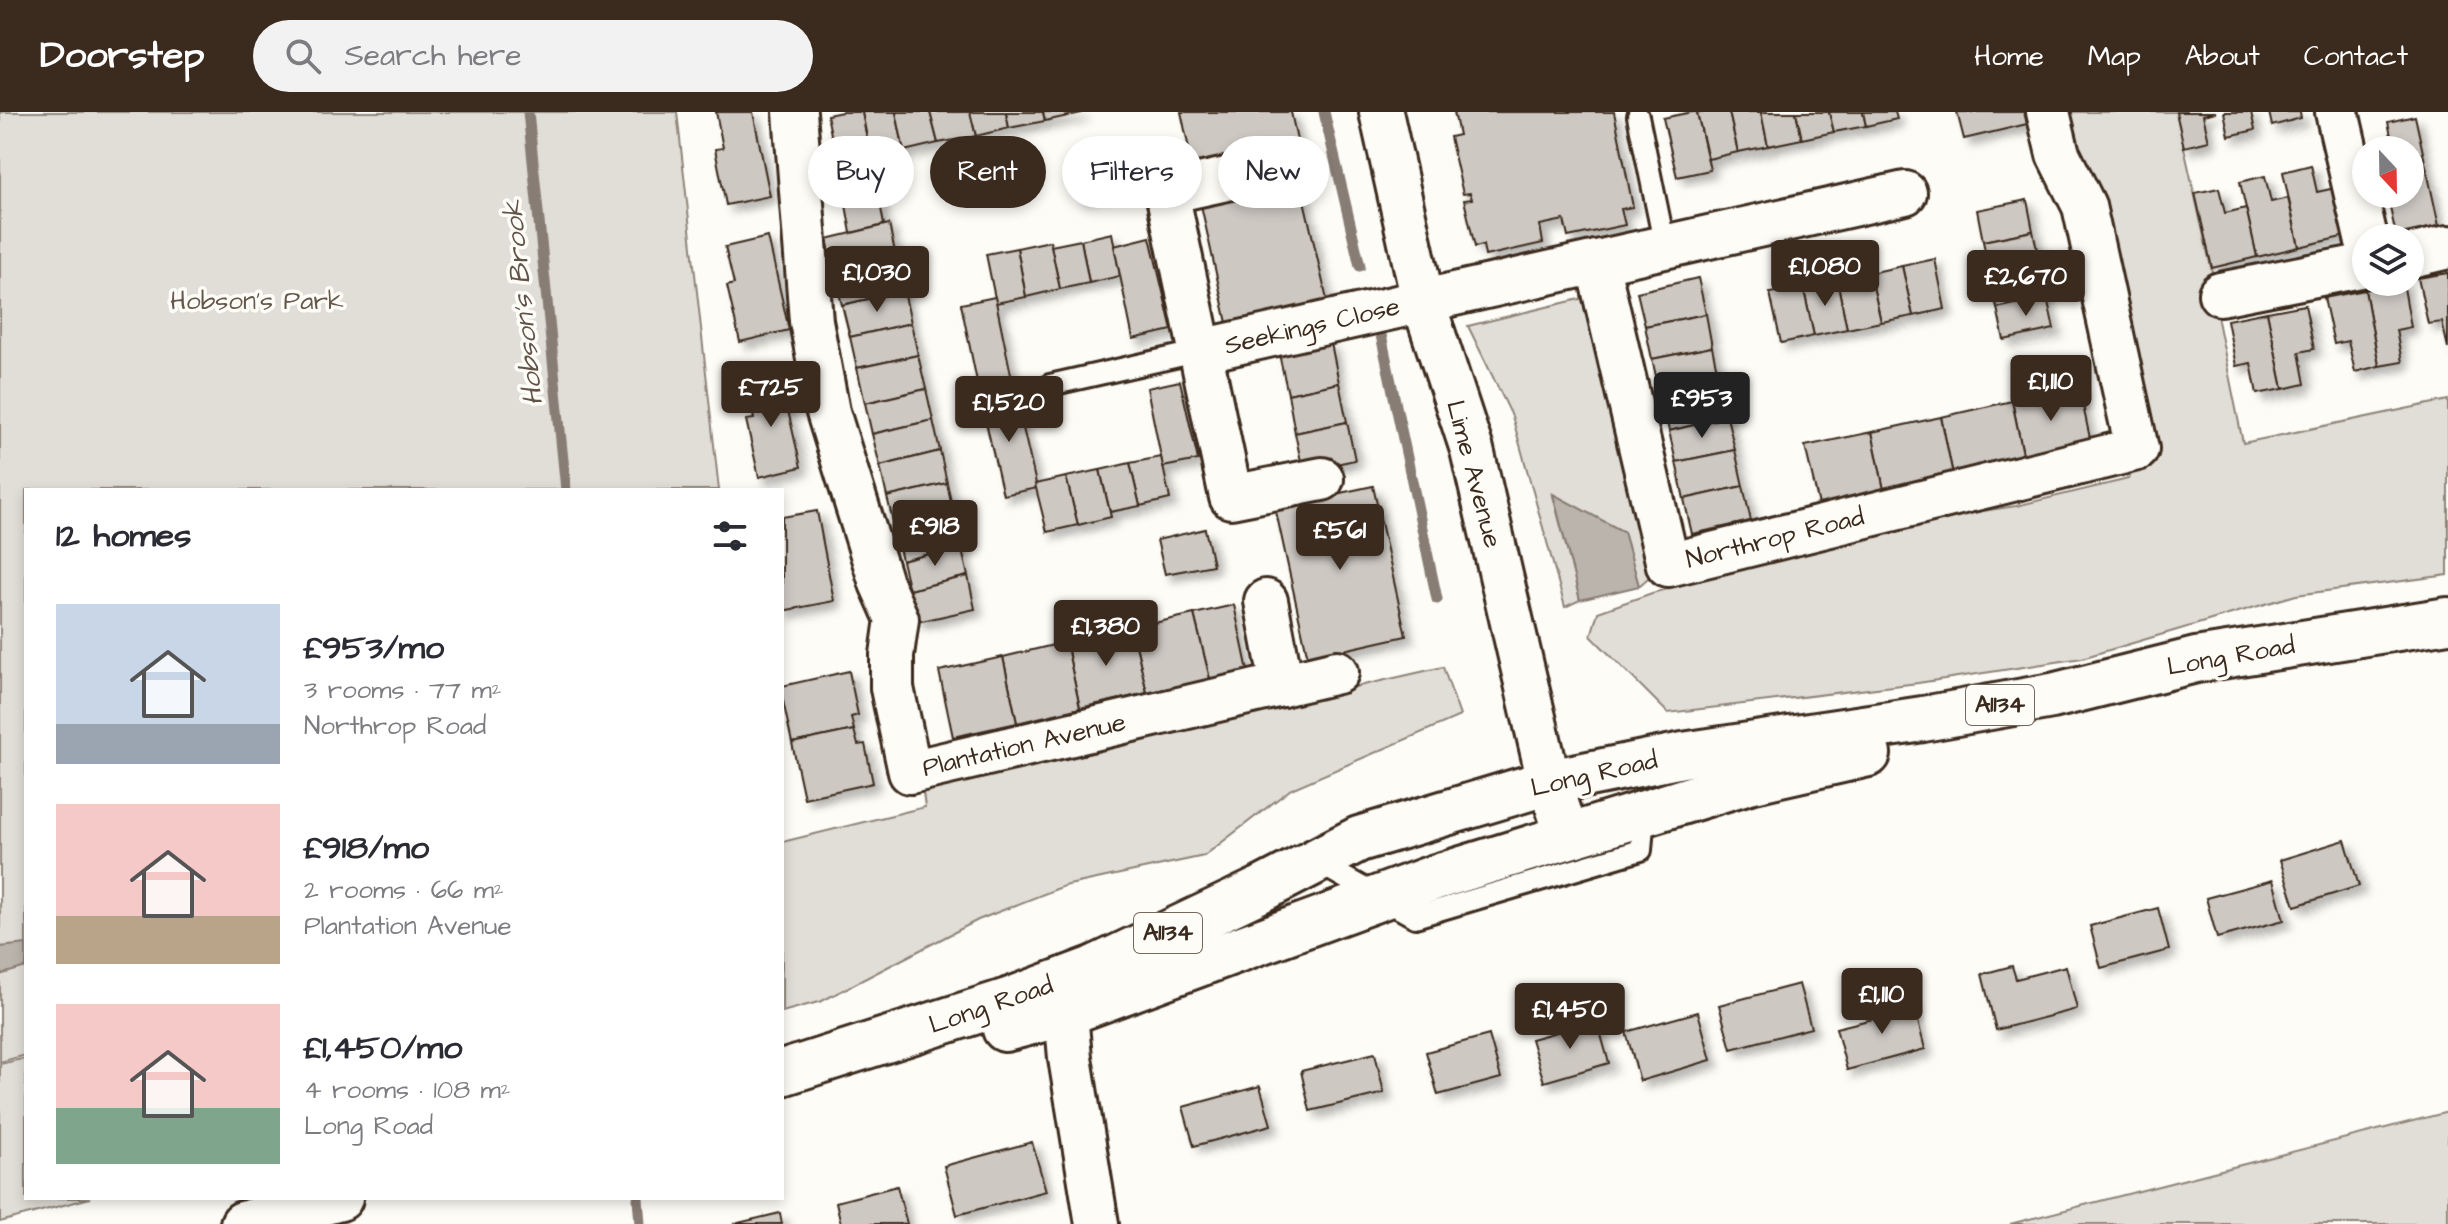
<!DOCTYPE html>
<html lang="en">
<head>
<meta charset="utf-8">
<style>
	body { margin:0; font-family:"Architects Daughter",sans-serif; background:#f2f2f3; color:#2b2b33; height:100vh; display:flex; flex-direction:column; font-size:30px; white-space:nowrap }
	* { box-sizing:border-box; margin:0 }
	p { font-size:26px; color:#7c7c81 }
	.icon { flex:none; width:44px; height:44px; fill:none; stroke:currentColor; stroke-width:2; stroke-linecap:round; stroke-linejoin:round }
	.map { position:relative; flex:1; overflow:hidden }
	.side { position:absolute; left:24px; top:376px; width:760px; height:712px; display:flex; flex-direction:column; background:#fff; border-radius:0px; box-shadow:0 4px 12px #0003 }
	.side>* { flex:none }
	.top-card { position:absolute; left:808px; top:24px; width:760px; height:72px; display:flex; gap:16px }
	.needle { width:52px; rotate:158deg }
	.buttons { position:absolute; left:2352px; top:24px; display:grid; gap:16px }
	.buttons a { display:grid; place-items:center; width:72px; height:72px; border-radius:50%; background:#fff; box-shadow:0 4px 12px #0003; font-size:40px }
	.price { position:absolute; translate:-50% -68px; padding:0 18px; border-radius:8px; background:#3b2a1e; color:#fff; font-size:26px; line-height:52px; filter:drop-shadow(0 2px 4px #0008) }
	.price::after { content:''; position:absolute; left:50%; top:48px; width:24px; height:18px; margin-left:-12px; background:inherit; clip-path:polygon(0 0,100% 0,50% 100%) }
	.price.on { background:#222; color:#fff }
	ul { padding:0; list-style:none }
	li { display:flex; align-items:center; gap:24px; height:200px; padding:0 32px }
	li span { display:grid; place-items:center; flex:none; width:224px; height:160px; border-radius:0px; color:#555 }
	li>.icon { margin-inline-start:auto }
	span .icon { width:96px; height:96px; fill:#fffc; stroke-width:1 }
	li b { font-size:34px }
	h2 { display:flex; justify-content:space-between; align-items:center; height:96px; padding:0 32px; font-size:34px }
	.pill { padding:0 28px; border-radius:36px; background:#fff; box-shadow:0 4px 12px #0003; font-size:28px; line-height:72px }
	.pill.on { background:#3b2a1e; color:#fff }
	header { display:flex; align-items:center; gap:48px; box-sizing:border-box; height:112px; padding:0 40px; background:#3b2a1e; color:#fff }
	header strong { font-size:38px }
	nav { display:flex; gap:44px; margin-inline-start:auto; font-size:28px }
	.search { width:560px; height:72px; background:#f2f2f3; display:flex; align-items:center; gap:20px; box-sizing:border-box; padding:0 28px; border-radius:44px; color:#7c7c81; font-size:30px }
	.map>svg:first-child { display:block }
</style>
</head>
<body>
<header>
<strong>Doorstep</strong>
<div class="search"><svg class="icon" aria-label="search" viewBox="0 0 24 24"><circle cx="10" cy="10" r="6"/><path d="M15 15l6 6"/></svg>Search here</div>
<nav><a>Home</a><a>Map</a><a>About</a><a>Contact</a></nav>
</header>
<div class="map">
<svg width="2448" height="1112" viewBox="0 0 2448 1112">
	<defs>
		<filter id="shadow"><feDropShadow dx="7" dy="7" stdDeviation="4" flood-color="#0004"/></filter>
	</defs>
	<rect width="100%" height="100%" fill="#fdfcf7"/>
	<filter id="ink" filterUnits="userSpaceOnUse"><feTurbulence type="fractalNoise" baseFrequency=".0125" numOctaves="2"/><feDisplacementMap in="SourceGraphic" scale="16" xChannelSelector="R" yChannelSelector="G"/><feConvolveMatrix kernelMatrix="1 2 1 2 8 2 1 2 1" color-interpolation-filters="sRGB"/></filter>
	<g filter="url(#ink)">
		<g fill="#e1ded7" stroke="#8e847a" stroke-width="2">
			<path d="M0,0H677L719,378H26V943L0,950Z"/>
			<path d="M2057,0H2176L2215,173L2216,199L2243,331L2448,288V463L2296,483L2082,546L1918,571L1668,601L1591,524L1598,500L1652,481L1831,432L1936,406L2016,394L2128,367L2141,349Z"/>
			<path d="M1588,185L1655,460L1639,474L1624,420L1553,384L1580,488L1565,495L1512,304L1468,214Z"/>
			<path d="M1443,555L1460,604L1291,677L1204,744L1064,774L978,808L822,889L782,900V730L925,695L922,673Z"/>
			<path d="M26,946V1086H90L0,1110V952Z"/>
			<path d="M2448,1000V1112H2010Z"/>
		</g>
		<g fill="#bbb4ad" stroke="#887d74" stroke-width="2">
			<path d="M1553,382L1624,420L1639,474L1580,488Z"/>
			<path d="M26,832V855L0,863V835Z"/>
		</g>
		<g fill="none" stroke-linecap="round" stroke-linejoin="round">
			<g stroke="#887d74" stroke-width="11">
				<path d="M528,0L566,378"/>
				<path d="M1324,0L1360,154"/>
				<path d="M1381,223L1437,487"/>
				<path d="M638,1086L640,1112"/>
			</g>
		</g>
		<g fill="#cdc8c2" stroke="#3b2a1e" stroke-width="2" filter="url(#shadow)">
			<path d="M716,0H753L770,84L726,93L715,37L723,36Z"/>
			<path d="M842,0H862L872,54L839,61L827,3Z"/>
			<path d="M862,0H896L904,39L871,46Z"/>
			<path d="M896,0H930L938,31L904,39Z"/>
			<path d="M930,0H970L976,24L938,31Z"/>
			<path d="M970,0H1006L1009,16L976,24Z"/>
			<path d="M1006,0H1043L1045,9L1009,16Z"/>
			<path d="M1043,0H1082V1L1045,9Z"/>
			<path d="M1181,0H1291L1299,38L1194,60Z"/>
			<path d="M1454,0H1614L1633,95L1621,97L1625,113L1568,125L1564,108L1540,113L1543,131L1485,144L1483,133L1475,135L1464,88L1472,87L1470,81L1463,82L1450,25L1459,23Z"/>
			<path d="M1692,0H1697L1710,58L1677,65L1663,6Z"/>
			<path d="M1697,0H1729L1738,40L1708,47Z"/>
			<path d="M1729,0H1761L1768,34L1738,40Z"/>
			<path d="M1761,0H1796L1802,27L1768,34Z"/>
			<path d="M1796,0H1829L1834,20L1802,27Z"/>
			<path d="M1829,0H1863L1866,14L1834,20Z"/>
			<path d="M1863,0H1895L1897,7L1866,14Z"/>
			<path d="M1957,0H2024L2027,12L1964,27Z"/>
			<path d="M2176,0H2216L2203,3L2209,29L2184,35Z"/>
			<path d="M2224,0H2251L2255,18L2229,24Z"/>
			<path d="M2269,0H2300L2301,6L2272,14Z"/>
			<path d="M2415,4L2439,114L2396,123L2387,82H2410V38H2394L2388,10Z"/>
			<path d="M1117,43L1123,73L1079,84L1073,53Z"/>
			<path d="M2311,53L2317,80L2335,76L2346,124L2299,135L2283,60Z"/>
			<path d="M1298,62L1327,188L1227,211L1199,84Z"/>
			<path d="M2265,64L2271,90L2288,86L2299,135L2257,145L2240,70Z"/>
			<path d="M2219,76L2225,101L2246,96L2257,145L2212,156L2195,81Z"/>
			<path d="M879,85L884,113L851,121L846,93Z"/>
			<path d="M2027,88L2033,119L1983,129L1977,98Z"/>
			<path d="M889,112L896,145L834,160L827,127Z"/>
			<path d="M2033,119L2040,152L1990,163L1983,129Z"/>
			<path d="M1112,121L1120,164L1089,171L1081,128Z"/>
			<path d="M768,125L789,218L740,230L727,174L734,172L725,135Z"/>
			<path d="M1150,125L1172,218L1133,227L1114,134Z"/>
			<path d="M1081,128L1089,171L1060,177L1051,134Z"/>
			<path d="M1050,129L1060,177L1026,185L1017,136Z"/>
			<path d="M1017,136L1026,185L996,191L986,142Z"/>
			<path d="M896,145L904,179L842,193L834,160Z"/>
			<path d="M1935,147L1945,197L1913,204L1902,154Z"/>
			<path d="M2040,152L2047,185L1997,196L1990,163Z"/>
			<path d="M1902,154L1913,204L1881,210L1870,161Z"/>
			<path d="M1870,161L1881,210L1847,217L1837,168Z"/>
			<path d="M2448,161V236L2442,210L2428,212L2418,166Z"/>
			<path d="M1698,166L1706,202L1645,214L1637,180Z"/>
			<path d="M1837,168L1847,217L1814,224L1803,174Z"/>
			<path d="M2403,170L2411,215L2396,218L2402,250L2379,254L2365,178Z"/>
			<path d="M1803,174L1814,224L1781,231L1770,181Z"/>
			<path d="M2365,178L2379,254L2355,260L2348,229L2334,232L2324,186Z"/>
			<path d="M904,179L911,211L850,225L842,193Z"/>
			<path d="M995,185L1015,282L981,289L961,192Z"/>
			<path d="M2047,185L2054,217L2004,228L1997,196Z"/>
			<path d="M2305,193L2314,237L2299,240L2305,272L2283,277L2267,200Z"/>
			<path d="M2267,200L2283,277L2257,282L2251,251L2236,254L2227,208Z"/>
			<path d="M1706,202L1712,235L1652,247L1645,214Z"/>
			<path d="M911,211L918,243L857,256L850,225Z"/>
			<path d="M1331,231L1339,271L1288,282L1279,242Z"/>
			<path d="M1712,235L1719,268L1660,281L1652,247Z"/>
			<path d="M918,243L926,277L865,291L857,256Z"/>
			<path d="M780,264L801,355L759,365L746,308L754,307L746,273Z"/>
			<path d="M1719,268L1727,305L1669,319L1660,281Z"/>
			<path d="M1180,269L1198,348L1163,355L1147,276Z"/>
			<path d="M1339,271L1347,310L1295,321L1288,282Z"/>
			<path d="M2079,275L2091,331L2024,347L2012,289Z"/>
			<path d="M926,277L933,308L872,322L865,291Z"/>
			<path d="M1015,282L1037,376L1003,383L981,289Z"/>
			<path d="M2012,289L2024,347L1953,363L1941,305Z"/>
			<path d="M1727,305L1735,338L1676,350L1669,319Z"/>
			<path d="M1941,305L1953,363L1884,378L1872,320Z"/>
			<path d="M933,308L940,339L880,354L872,322Z"/>
			<path d="M1347,310L1355,348L1303,359L1295,321Z"/>
			<path d="M1872,320L1884,378L1819,393L1805,334Z"/>
			<path d="M1735,338L1743,374L1684,387L1676,350Z"/>
			<path d="M940,339L947,371L887,385L880,354Z"/>
			<path d="M1161,345L1170,387L1140,394L1130,351Z"/>
			<path d="M1130,351L1140,394L1110,400L1100,358Z"/>
			<path d="M1100,358L1111,405L1078,413L1066,365Z"/>
			<path d="M1066,365L1078,413L1047,420L1035,372Z"/>
			<path d="M947,371L954,404L895,417L887,385Z"/>
			<path d="M1373,374L1406,524L1308,546L1275,395Z"/>
			<path d="M1743,374L1751,409L1692,422L1684,387Z"/>
			<path d="M817,399L834,489L782,499V405Z"/>
			<path d="M954,404L961,434L902,449L895,417Z"/>
			<path d="M1205,417L1213,453L1165,462L1157,428Z"/>
			<path d="M961,434L968,464L909,478L902,449Z"/>
			<path d="M968,464L975,497L917,510L909,478Z"/>
			<path d="M1234,493L1248,559L1210,567L1194,502Z"/>
			<path d="M1194,502L1210,567L1147,581L1132,516Z"/>
			<path d="M1132,516L1147,581L1080,596L1066,530Z"/>
			<path d="M1066,530L1080,596L1017,611L1003,545Z"/>
			<path d="M1003,545L1017,611L953,625L939,559Z"/>
			<path d="M849,559L858,603L851,605L854,618L792,631L782,584V574Z"/>
			<path d="M854,618L858,633L865,632L873,671L804,686L792,631Z"/>
			<path d="M2345,728L2359,774L2295,794L2280,748Z"/>
			<path d="M2273,768L2284,808L2217,826L2206,786Z"/>
			<path d="M2158,796L2169,838L2101,856L2090,814Z"/>
			<path d="M2012,854L2016,867L2066,854L2077,897L1996,918L1982,862Z"/>
			<path d="M1799,872L1811,916L1731,937L1719,893Z"/>
			<path d="M1912,886L1925,937L1847,958L1836,916L1885,904L1883,894Z"/>
			<path d="M1698,900L1711,948L1640,969L1626,920Z"/>
			<path d="M1597,909L1609,951L1544,970L1531,927Z"/>
			<path d="M1489,923L1501,966L1438,983L1426,940Z"/>
			<path d="M1375,941L1384,981L1310,999L1301,959Z"/>
			<path d="M1260,974L1271,1013L1194,1034L1183,995Z"/>
			<path d="M1032,1030L1046,1079L957,1103L944,1054Z"/>
			<path d="M897,1074L907,1112H841L836,1090Z"/>
			<path d="M780,1101L782,1112H734Z"/>
		</g>
		<g fill="none" stroke-linecap="round" stroke-linejoin="round">
			<defs>
				<g id="service">
					<path d="M1638,4L1665,135"/>
					<path d="M1050,273L1201,239"/>
					<path d="M1315,749L1415,805L1641,738L1644,701"/>
				</g>
				<g id="minor">
					<path d="M795,0L811,209L828,300L881,471L897,507L892,543V576L910,660L1337,560"/>
					<path d="M1381,0L1423,189L1472,338L1549,670L1567,725"/>
					<path d="M2337,0L2366,126"/>
					<path d="M1254,61L1167,80L1231,385L1322,367"/>
					<path d="M1905,81L1597,150L1668,453L2137,337L2084,94L2058,42L2048,0"/>
					<path d="M2410,144L2448,135"/>
					<path d="M2220,182L2366,153"/>
					<path d="M1201,239L1597,150"/>
					<path d="M1266,489L1282,573"/>
					<path d="M1066,901L1070,946L1097,1112"/>
				</g>
				<g id="primary">
					<path d="M1005,917L1066,901L1433,766L1749,669L1868,642"/>
					<path d="M782,961L1008,889L1093,857L1260,778L1359,727L1549,670L1683,643L1923,607L2052,584L2196,548L2448,508"/>
					<path d="M243,1112L340,1086"/>
				</g>
			</defs>
			<use href="#service" stroke="#3b2a1e" stroke-width="26"/>
			<use href="#minor" stroke="#3b2a1e" stroke-width="48"/>
			<use href="#primary" stroke="#3b2a1e" stroke-width="50"/>
			<use href="#service" stroke="#fdfcf7" stroke-width="20"/>
			<use href="#minor" stroke="#fdfcf7" stroke-width="42"/>
			<use href="#primary" stroke="#fdfcf7" stroke-width="44"/>
		</g>
	</g>
	<g text-anchor="middle" dominant-baseline="central" stroke-width="7" stroke-linejoin="round" paint-order="stroke">
		<g fill="#fdfcf7" stroke="#75695f" stroke-width="2">
			<rect x="1966" y="573" width="68" height="40" rx="6"/>
			<rect x="1134" y="801" width="68" height="40" rx="6"/>
		</g>
		<g font-size="24" font-weight="bold" fill="#3b2a1e">
			<text x="2000" y="593">A1134</text>
			<text x="1168" y="821">A1134</text>
		</g>
		<g font-size="26" fill="#64574c" stroke="#fdfcf7">
			<text x="257" y="189">Hobson's Park</text>
		</g>
		<g font-size="26" fill="#3b2a1e" stroke="#fdfcf7">
			<text transform="translate(1312 214) rotate(-13)">Seekings Close</text>
			<text transform="translate(1474 362) rotate(75)">Lime Avenue</text>
			<text transform="translate(1775 426) rotate(-14)">Northrop Road</text>
			<text transform="translate(2231 544) rotate(-10)">Long Road</text>
			<text transform="translate(1024 633) rotate(-13)">Plantation Avenue</text>
			<text transform="translate(1594 662) rotate(-13)">Long Road</text>
			<text transform="translate(991 893) rotate(-19)">Long Road</text>
		</g>
		<g font-size="28" font-style="italic" fill="#615349" stroke="#fdfcf7">
			<text transform="translate(523 191) rotate(-96)">Hobson's Brook</text>
		</g>
	</g>
</svg>
<div class="buttons">
<a><svg class="needle" viewBox="-14 -14 28 28"><path d="M0-13l5 13h-10z" fill="#e53935"/><path d="M0 13l5-13h-10z" fill="#7c7c81"/></svg></a>
<a><svg class="icon" aria-label="layers" viewBox="0 0 24 24"><path d="M12 4l9 5-9 5-9-5zM3 14l9 5 9-5"/></svg></a>
</div>
<b class="price" style="left:1825px;top:196px">£1,080</b>
<b class="price" style="left:877px;top:202px">£1,030</b>
<b class="price" style="left:2026px;top:206px">£2,670</b>
<b class="price" style="left:2051px;top:311px">£1,110</b>
<b class="price" style="left:771px;top:317px">£725</b>
<b class="price on" style="left:1702px;top:328px">£953</b>
<b class="price" style="left:1009px;top:332px">£1,520</b>
<b class="price" style="left:935px;top:456px">£918</b>
<b class="price" style="left:1340px;top:460px">£561</b>
<b class="price" style="left:1106px;top:556px">£1,380</b>
<b class="price" style="left:1882px;top:924px">£1,110</b>
<b class="price" style="left:1570px;top:939px">£1,450</b>
<div class="top-card">
<a class="pill">Buy</a>
<a class="pill on">Rent</a>
<a class="pill">Filters</a>
<a class="pill">New</a>
</div>
<section class="side">
<h2>12 homes<svg class="icon" aria-label="filters" viewBox="0 0 24 24"><path d="M4 7h16M4 17h16"/><circle cx="9" cy="7" r="2"/><circle cx="15" cy="17" r="2"/></svg></h2>
<ul>
<li><span style="background:linear-gradient(#c9d6e8 75%,#9aa5b1 0)"><svg class="icon" aria-label="home" viewBox="0 0 24 24"><path d="M3 11l9-7 9 7M6 9v11h12V9"/></svg></span><div><b>£953/mo</b><p>3 rooms · 77 m²</p><p>Northrop Road</p></div></li>
<li><span style="background:linear-gradient(#f6c9c9 70%,#b9a48a 0)"><svg class="icon" aria-label="home" viewBox="0 0 24 24"><path d="M3 11l9-7 9 7M6 9v11h12V9"/></svg></span><div><b>£918/mo</b><p>2 rooms · 66 m²</p><p>Plantation Avenue</p></div></li>
<li><span style="background:linear-gradient(#f6c9c9 65%,#7fa58c 0)"><svg class="icon" aria-label="home" viewBox="0 0 24 24"><path d="M3 11l9-7 9 7M6 9v11h12V9"/></svg></span><div><b>£1,450/mo</b><p>4 rooms · 108 m²</p><p>Long Road</p></div></li>
</ul>
</section>
</div>
</body>
</html>
